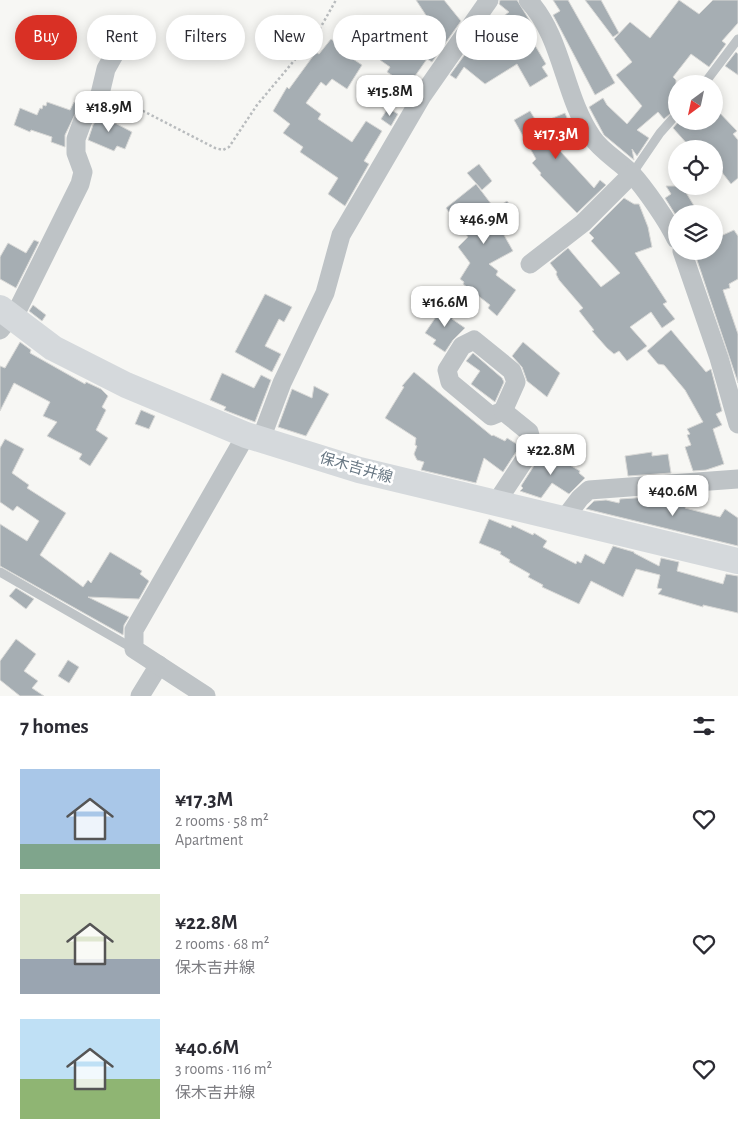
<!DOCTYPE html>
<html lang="en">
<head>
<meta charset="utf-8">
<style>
	body { margin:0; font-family:"Alegreya Sans","Noto Sans JP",sans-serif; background:#f7f7f7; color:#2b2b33; height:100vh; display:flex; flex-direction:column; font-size:19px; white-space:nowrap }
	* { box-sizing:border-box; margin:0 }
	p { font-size:16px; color:#7c7c81 }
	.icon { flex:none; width:28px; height:28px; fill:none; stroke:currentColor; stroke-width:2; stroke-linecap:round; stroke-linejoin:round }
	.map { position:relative; height:696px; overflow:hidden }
	.panel { display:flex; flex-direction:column; background:#fff; flex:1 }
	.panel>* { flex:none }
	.hud { position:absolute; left:15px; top:15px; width:709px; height:45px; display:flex; gap:10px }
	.needle { width:32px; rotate:213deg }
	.buttons { position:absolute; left:668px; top:75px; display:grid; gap:10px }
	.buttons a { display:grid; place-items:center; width:55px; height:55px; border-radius:50%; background:#fff; box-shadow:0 2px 12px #0003; font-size:25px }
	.price { position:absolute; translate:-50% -42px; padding:0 11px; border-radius:10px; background:#fff; color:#222; font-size:16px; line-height:32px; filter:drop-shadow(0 1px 2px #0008) }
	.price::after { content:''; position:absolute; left:50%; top:30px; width:15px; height:11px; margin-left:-8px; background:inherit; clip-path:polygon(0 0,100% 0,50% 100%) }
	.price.on { background:#d93025; color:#fff }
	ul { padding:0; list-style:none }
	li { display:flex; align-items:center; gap:15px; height:125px; padding:0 20px }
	li span { display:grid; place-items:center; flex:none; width:140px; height:100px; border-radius:0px; color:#555 }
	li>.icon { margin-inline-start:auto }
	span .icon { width:60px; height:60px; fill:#fffc; stroke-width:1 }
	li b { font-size:21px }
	h2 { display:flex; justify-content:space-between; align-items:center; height:60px; padding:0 20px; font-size:21px }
	.pill { padding:0 18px; border-radius:22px; background:#fff; box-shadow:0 2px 12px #0003; font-size:18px; line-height:45px }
	.pill.on { background:#d93025; color:#fff }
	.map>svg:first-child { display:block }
</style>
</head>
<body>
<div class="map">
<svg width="738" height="696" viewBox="0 0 738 696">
	<rect width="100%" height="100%" fill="#f7f7f4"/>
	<g fill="#a6aeb3" stroke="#d9d9d7">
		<path d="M416,0H444L461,21L432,62L427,59L408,86L387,72L390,67L380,60L392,44L407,54L409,52L411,54L433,26Z"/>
		<path d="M500,0H517L533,26L531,27L535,33L530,37L546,64L542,67L548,76L530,87L517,64L485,84L464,67L456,79L450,75L479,35L482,38L486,35L490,38L507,26L501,18L509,12L499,4Z"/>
		<path d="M553,0H568L615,83L595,95L553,15L560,11Z"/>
		<path d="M585,0H601L619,33L613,37Z"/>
		<path d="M679,0L699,14L713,0H738V23L722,41L726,44L709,67L691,54L673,77L676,80V109L664,119L658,112L637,130L649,138L637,156L632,149L634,160L604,135L589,107L603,98L607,105L627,124L642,106L616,75L632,62L614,39L630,22L650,38Z"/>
		<path d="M331,39L349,53L347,55L362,65L347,89L332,79L326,86L321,82L306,103L321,114L318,119L352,142L366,121L382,131L364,161L369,164L345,206L328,194L338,178L300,152L303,147L283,133L290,124L273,111L287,87L289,89L316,52L319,54Z"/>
		<path d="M736,52L738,54V75L725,66Z"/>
		<path d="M47,102L70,110L74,102L80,104L65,135V147L51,142L52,137L31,130L30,132L14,125L20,108L37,115L40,108L42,109L43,105L46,106Z"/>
		<path d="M714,107L737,131L733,134L738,140V178L731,184L714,162V149H704L698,143L690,147L673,128L679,121H714Z"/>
		<path d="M388,108L398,114L391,126L381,119Z"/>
		<path d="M530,111L538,124L565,113L572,130L550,140L594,188L600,180L606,185L577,213L540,175L541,173L532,163L536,159L514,120Z"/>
		<path d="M101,113L115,118L113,122L132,132L125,149L117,146L114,151L88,140L93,125Z"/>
		<path d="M479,164L492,181L482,190L467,173Z"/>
		<path d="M476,184L495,209L507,201L517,214L505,224L510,231L504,235L513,251L489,264L498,271L496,275L516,290L497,316L488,308L490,305L463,284L464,282L460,279L470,263L458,247L468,237L446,208Z"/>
		<path d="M666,186H682L699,214H675L665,198L671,194Z"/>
		<path d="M624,198L634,204H639L648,227L652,247L635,253L667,302L663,304L675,319L662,328L651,312L630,327L647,346L627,361L619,351L614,354L607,348L592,331L594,330L579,311L583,308L559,280L556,274L557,272L550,263L568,248L601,287L620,273L591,241L594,238L589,233Z"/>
		<path d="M734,230L738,236V279L729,284L730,288L723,290L738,334V383L694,251H714V239Z"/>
		<path d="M34,240L39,242L16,288L0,279V257L8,243L26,253Z"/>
		<path d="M265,294L292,307L284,322L279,319L265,346L281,354L272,372L235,352Z"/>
		<path d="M446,302L458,310L452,319L465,328L453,340L445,352L433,344L436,340L425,333Z"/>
		<path d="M33,305L46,315L42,321L29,311Z"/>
		<path d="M671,330L706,372L711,369L722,411L716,414L722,425L713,429L724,464L706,470L693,471L685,447L691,445L687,435L690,434L687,429L703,422L685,390L664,365L658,364L647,351Z"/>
		<path d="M20,342L31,350L30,353L85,384L86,382L101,389L108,396L102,407L106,410L96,430L108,438L90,466L79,459L82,454L47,436L57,422L43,416L50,402L14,383L0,411V366L5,368Z"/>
		<path d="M523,342L560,373L547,397L527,381L522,367L512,356Z"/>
		<path d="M473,353L502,378L504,382L495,402L471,384L480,371L466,361Z"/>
		<path d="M414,372L492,436L493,435L505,441L507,438L520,446L503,472L484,458L476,483L421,470L424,462L417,460L414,454L417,446L415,445L416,438L385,418L404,387L402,386Z"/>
		<path d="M222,373L254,388L261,375L271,380L255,422L224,410L226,407L210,400Z"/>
		<path d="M314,386L329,394L306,436L278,427L292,389L312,398Z"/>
		<path d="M141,410L155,416L149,429L135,424Z"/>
		<path d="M5,439L24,449L12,473L29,485L27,488L66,513L40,555L83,587L88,580L91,583L110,552L142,571L140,574L149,581L139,599L88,597L129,617L124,625L123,635L0,566V524L27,541L39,521L17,506L13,511L0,502V448Z"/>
		<path d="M544,450L580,471L579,473L585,478L569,494L552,483L541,498L520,491L523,488L521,486Z"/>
		<path d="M652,452V456L668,454L671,473L628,476L625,456Z"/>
		<path d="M691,494L685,508L720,517L725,509L738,518V546L586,509L594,501L606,500L619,503L620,499Z"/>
		<path d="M489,519L511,528L512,525L533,535L534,533L547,541L543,547L576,564L577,561L581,563L585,554L604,564L613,546L634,552V553L659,566L661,558L679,562L677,571L723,584L726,574L738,576V613L703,605V607L658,594L662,589L657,588L660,575L636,569L623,597L591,581L579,604L542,587L543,585L528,577L530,574L509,562L510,560L500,554L501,552L479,543Z"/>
		<path d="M16,588L34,599L26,609L9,596Z"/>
		<path d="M16,639L36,654L24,671L38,681L32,688L44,696H20L0,680V661Z"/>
		<path d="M68,660L79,667L69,683L58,676Z"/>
	</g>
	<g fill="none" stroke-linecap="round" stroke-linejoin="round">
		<path stroke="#b9bcbe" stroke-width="2.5" stroke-dasharray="2.5 2.5" stroke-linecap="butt" d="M116,97L215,148L223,150L229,147L257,105L318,32L336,0"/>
		<g stroke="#bec3c6" stroke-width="9">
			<path d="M704,84L738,39"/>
			<path d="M632,174L660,133L676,115"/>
			<path d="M0,572L134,649"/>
		</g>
		<g stroke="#bec3c6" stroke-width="19">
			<path d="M528,0C563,38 563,94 592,137C601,151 619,161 631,173C644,187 668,221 676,239"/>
			<path d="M682,251L719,358L738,424"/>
			<path d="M530,264L583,223L632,174"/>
			<path d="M0,330L19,307L80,184L83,172L76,153V139L83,120L100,94L106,69L119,46"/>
			<path d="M474,340L512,371L516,382L503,411L491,416L450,382L447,370L462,346Z"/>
			<path d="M261,439L282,383L325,293L341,235L422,96L489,0"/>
			<path d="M496,503L533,447L529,432L503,411"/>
			<path d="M564,519L580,498L589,490L738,479"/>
			<path d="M140,696L159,665"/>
			<path d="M206,696L134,649V630L246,435"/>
		</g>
		<path stroke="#d5d9dc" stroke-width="26" d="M0,308L53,348L126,385L246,435L359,470L738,561"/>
	</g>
	<g text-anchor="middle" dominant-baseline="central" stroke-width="5" stroke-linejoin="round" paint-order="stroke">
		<g font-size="15" fill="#687783" stroke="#fff">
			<text transform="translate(356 468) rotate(16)">保木吉井線</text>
		</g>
	</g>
</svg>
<div class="buttons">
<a><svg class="needle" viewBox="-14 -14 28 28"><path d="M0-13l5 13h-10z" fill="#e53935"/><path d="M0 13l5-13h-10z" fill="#7c7c81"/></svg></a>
<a><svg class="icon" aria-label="locate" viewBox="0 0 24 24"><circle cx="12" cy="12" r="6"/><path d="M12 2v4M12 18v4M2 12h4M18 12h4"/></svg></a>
<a><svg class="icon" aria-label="layers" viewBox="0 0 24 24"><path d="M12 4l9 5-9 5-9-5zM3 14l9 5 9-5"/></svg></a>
</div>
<b class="price" style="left:390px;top:117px">¥15.8M</b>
<b class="price" style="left:109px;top:133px">¥18.9M</b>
<b class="price on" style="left:556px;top:160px">¥17.3M</b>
<b class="price" style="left:484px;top:245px">¥46.9M</b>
<b class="price" style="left:445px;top:328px">¥16.6M</b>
<b class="price" style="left:551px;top:476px">¥22.8M</b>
<b class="price" style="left:673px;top:517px">¥40.6M</b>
<div class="hud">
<a class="pill on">Buy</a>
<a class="pill">Rent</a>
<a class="pill">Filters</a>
<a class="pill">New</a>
<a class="pill">Apartment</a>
<a class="pill">House</a>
</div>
</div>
<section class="panel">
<h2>7 homes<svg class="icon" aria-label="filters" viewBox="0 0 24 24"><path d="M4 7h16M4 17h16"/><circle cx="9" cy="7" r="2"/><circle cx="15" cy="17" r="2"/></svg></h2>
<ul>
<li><span style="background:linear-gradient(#a9c7e8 75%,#7fa58c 0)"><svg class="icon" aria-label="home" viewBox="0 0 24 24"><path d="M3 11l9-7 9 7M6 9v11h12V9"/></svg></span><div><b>¥17.3M</b><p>2 rooms · 58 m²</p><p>Apartment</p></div><svg class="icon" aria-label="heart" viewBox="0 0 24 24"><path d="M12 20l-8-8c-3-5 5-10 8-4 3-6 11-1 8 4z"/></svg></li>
<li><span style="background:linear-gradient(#dfe7d0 65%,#9aa5b1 0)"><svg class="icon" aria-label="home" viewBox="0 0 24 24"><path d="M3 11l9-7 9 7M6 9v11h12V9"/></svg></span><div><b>¥22.8M</b><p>2 rooms · 68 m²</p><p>保木吉井線</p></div><svg class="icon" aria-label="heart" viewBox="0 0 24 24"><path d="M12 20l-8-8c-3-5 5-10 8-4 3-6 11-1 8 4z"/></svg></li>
<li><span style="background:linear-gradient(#bfe0f5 60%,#8fb573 0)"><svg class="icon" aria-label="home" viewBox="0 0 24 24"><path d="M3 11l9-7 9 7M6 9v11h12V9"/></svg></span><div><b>¥40.6M</b><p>3 rooms · 116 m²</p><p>保木吉井線</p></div><svg class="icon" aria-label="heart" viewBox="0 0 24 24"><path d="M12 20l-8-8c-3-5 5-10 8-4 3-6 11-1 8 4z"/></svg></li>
</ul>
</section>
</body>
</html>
